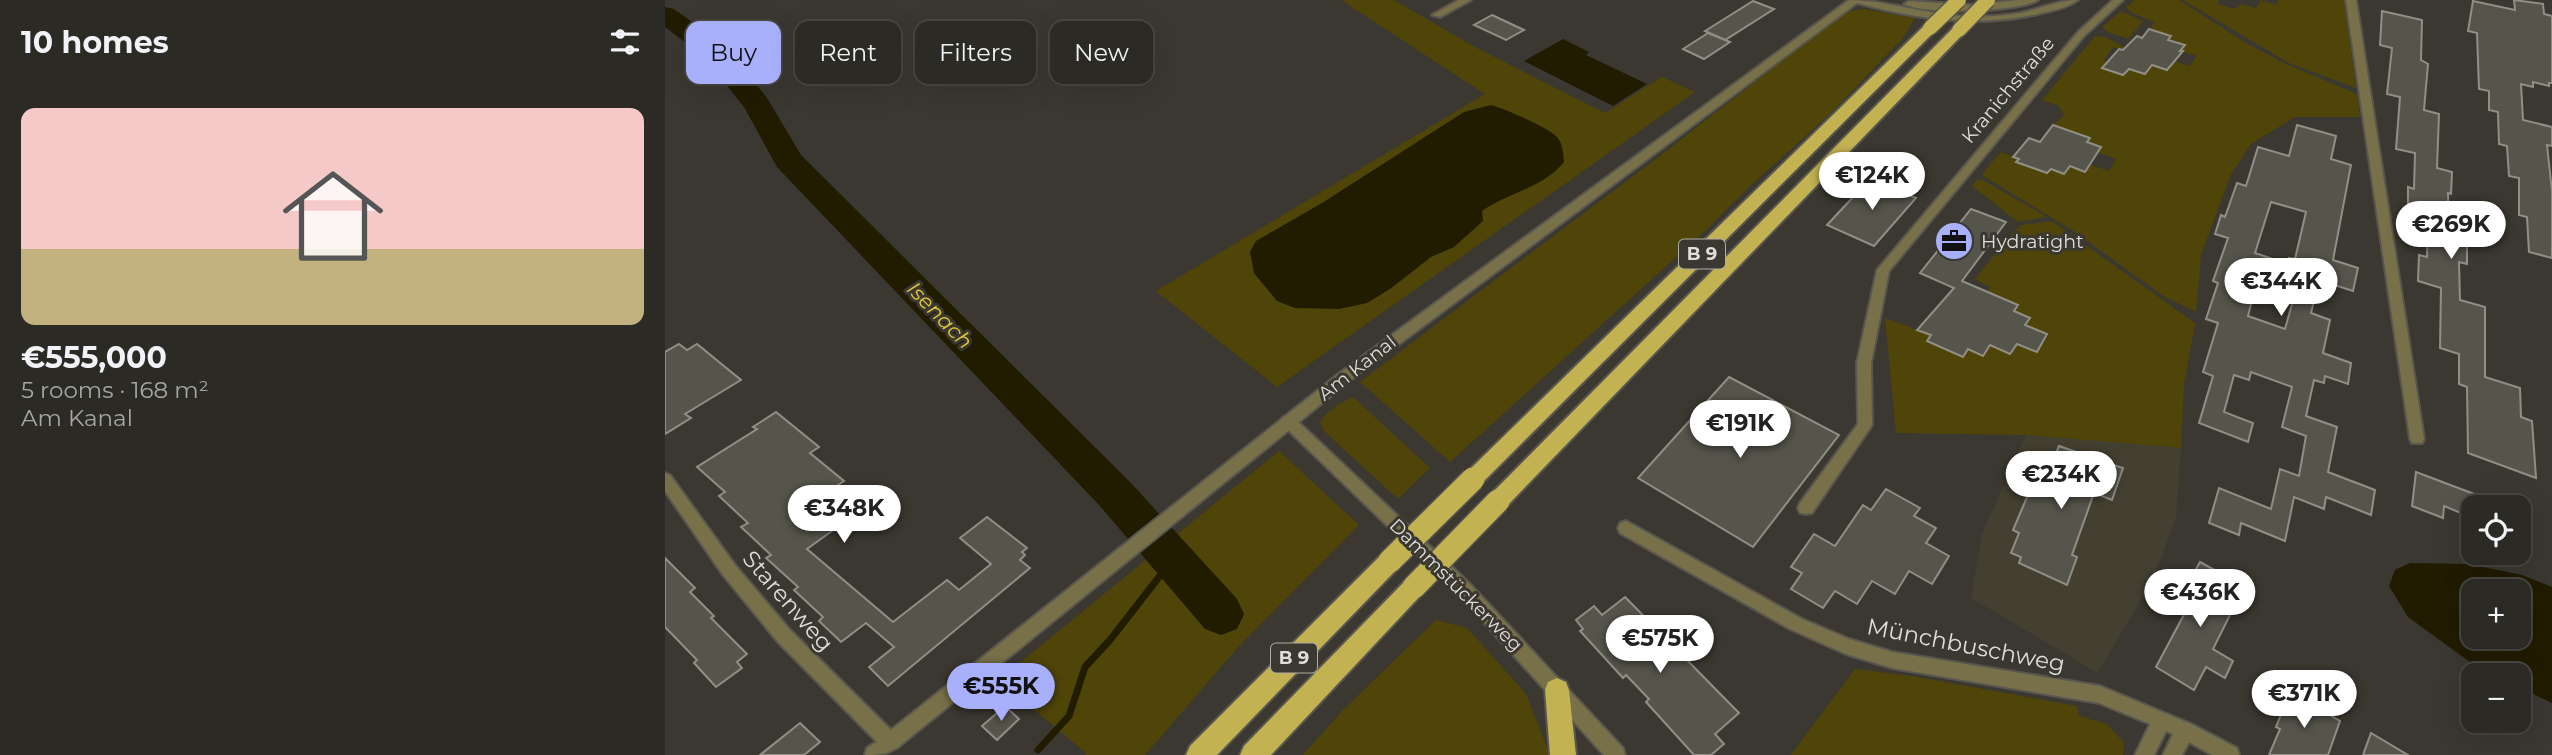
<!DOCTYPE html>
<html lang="en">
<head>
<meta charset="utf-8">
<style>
	body { margin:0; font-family:Montserrat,sans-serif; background:#34322c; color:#f1f3f6; height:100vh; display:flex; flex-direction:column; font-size:26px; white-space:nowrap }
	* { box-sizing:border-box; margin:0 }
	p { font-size:23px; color:#a6a7a6 }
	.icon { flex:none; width:38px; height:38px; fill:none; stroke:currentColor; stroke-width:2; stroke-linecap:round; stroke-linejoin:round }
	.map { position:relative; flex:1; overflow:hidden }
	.sheet { display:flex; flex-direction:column; background:#2c2a24; width:665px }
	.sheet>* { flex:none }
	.guide { position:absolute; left:21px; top:21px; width:665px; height:63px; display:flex; gap:14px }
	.fabs { position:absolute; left:1796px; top:495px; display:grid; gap:14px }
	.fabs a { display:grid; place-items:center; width:70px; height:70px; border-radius:14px; background:#2c2a24; box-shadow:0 7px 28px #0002,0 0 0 2px #484641; font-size:35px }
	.price { position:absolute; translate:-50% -60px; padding:0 16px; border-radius:24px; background:#fff; color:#222; font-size:23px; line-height:46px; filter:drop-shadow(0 2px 4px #0008) }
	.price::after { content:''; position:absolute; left:50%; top:42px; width:21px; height:16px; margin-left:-10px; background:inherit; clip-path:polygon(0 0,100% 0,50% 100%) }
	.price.selected { background:#a8b0fc; color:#111 }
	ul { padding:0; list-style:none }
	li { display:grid; align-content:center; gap:14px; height:371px; padding:0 21px }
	li span { display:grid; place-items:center; height:217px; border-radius:14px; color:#555 }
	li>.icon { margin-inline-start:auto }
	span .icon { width:126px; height:126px; fill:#fffc; stroke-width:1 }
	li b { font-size:30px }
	h2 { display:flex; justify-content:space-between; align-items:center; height:84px; padding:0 21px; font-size:30px }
	.tag { padding:0 24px; border-radius:14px; background:#2c2a24; box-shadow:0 7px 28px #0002,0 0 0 2px #484641; font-size:24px; line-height:63px }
	.tag.selected { background:#a8b0fc; color:#111 }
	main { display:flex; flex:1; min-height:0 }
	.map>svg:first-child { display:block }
</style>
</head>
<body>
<main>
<section class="sheet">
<h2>10 homes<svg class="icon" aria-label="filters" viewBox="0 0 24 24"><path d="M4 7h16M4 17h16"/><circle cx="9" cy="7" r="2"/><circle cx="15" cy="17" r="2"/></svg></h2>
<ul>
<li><span style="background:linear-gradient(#f6c9c9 65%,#c2b280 0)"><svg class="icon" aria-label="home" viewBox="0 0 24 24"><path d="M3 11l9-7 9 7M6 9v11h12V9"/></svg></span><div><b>€555,000</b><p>5 rooms · 168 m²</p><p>Am Kanal</p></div></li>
</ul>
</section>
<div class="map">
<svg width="1887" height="755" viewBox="0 0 1887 755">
	<rect width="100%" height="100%" fill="#3a3830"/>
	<path fill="#434031" d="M1361,435L1516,448L1511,518L1488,579L1433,673L1306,598L1317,534Z"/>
	<g fill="#4f4508">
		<path d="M676,0H729L808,46L940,113L997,77L1030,92L612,387L491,291L820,94Z"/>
		<path d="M1470,0H1514L1581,43L1621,64L1692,94L1695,117H1630L1586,144L1566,174L1536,255L1531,312L1500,297L1407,230L1318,176V173L1336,152L1354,159L1352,162L1382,173L1386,169L1399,174L1405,166L1420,172L1426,165L1444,171L1451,159L1432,152L1436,147L1422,142L1424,138L1388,125L1399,115L1394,106L1377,100L1430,36L1441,37L1460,48L1458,50L1448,47L1439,60L1442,62L1437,68L1458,75L1464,69L1480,74L1487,65L1501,70L1509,61L1525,66L1532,56L1515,51L1519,44L1503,40L1505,36L1485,30L1489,22L1465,12L1461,7Z"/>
		<path d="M1518,0H1554L1552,4L1571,9L1576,4L1591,8L1596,0L1611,5L1614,0H1679L1691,88L1624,63Z"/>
		<path d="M1198,9L1250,18L1238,38L1166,113L1083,188L1039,232L785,462L695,382L996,155L1180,12Z"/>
		<path d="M1456,11L1478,21L1463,39L1443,32L1437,27Z"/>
		<path d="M1313,179L1318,180L1382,217L1353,222L1307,186Z"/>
		<path d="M1387,221L1530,323L1519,384L1516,448L1361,435L1231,433L1220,318L1266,335L1262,341L1298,357L1303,349L1318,356L1325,345L1345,354L1352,344L1372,352L1382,334L1360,325L1364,318L1349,311L1353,305L1322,292L1325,287L1310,279L1348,232L1357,225Z"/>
		<path d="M688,397L765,468L733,499L658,430L655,421C664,410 674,403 688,397Z"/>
		<path d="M614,451L694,525L574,646L480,755H420L421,753L334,680Z"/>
		<path d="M771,620L802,628L861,694L885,755H638L677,711Z"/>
		<path d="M1190,669L1247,676L1412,706L1414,716L1442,724L1459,743L1458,755H1126Z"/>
	</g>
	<g fill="#211b00" fill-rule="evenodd">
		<path d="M898,39L924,52L921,55L982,84L948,106L859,61Z"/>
		<path d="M826,105C838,108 882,127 891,136C898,143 898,152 899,162C878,188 844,192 817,211L818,221L789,247L766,257L725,289L702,303L674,309L630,308L612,301L589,273L585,252L591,241L657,203L799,112Z"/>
		<path d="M1745,563L1804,564L1857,575L1887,587V703L1853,687V676L1831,675L1809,665L1743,617L1724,586L1730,570ZM1808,592H1853V637H1808Z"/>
	</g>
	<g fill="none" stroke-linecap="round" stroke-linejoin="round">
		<path stroke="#211b00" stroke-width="7" d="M373,750L404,716L420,667L445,640L508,559"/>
		<path fill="#211b00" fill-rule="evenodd" d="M0,7L9,9L58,44L102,98L136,155L465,482L572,599L579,614L572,629L556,635L540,629L435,506L112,167L79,107L38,56L0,27Z"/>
	</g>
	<g fill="#56554c" stroke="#918f85" stroke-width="2" fill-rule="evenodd">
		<path d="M1849,0L1878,4L1879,14L1887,16V83H1884V86L1868,82V87L1856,84L1858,120L1887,127V146L1882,145L1887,191V258L1864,252L1862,217L1854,215V178L1844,176L1842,146L1834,144L1833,112L1824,110V91L1814,89L1812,33L1803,31L1808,1L1850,10Z"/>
		<path d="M1088,1L1109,9L1060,40L1040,31Z"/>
		<path d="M1717,11L1757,20L1756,60L1763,64L1759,110L1774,114L1772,168L1787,172L1786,194L1783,193L1784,232L1802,237V264L1794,262L1795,300L1820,307V377L1855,388L1856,417L1867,421L1871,478L1803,453L1802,387L1794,384V354L1775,348L1776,288L1753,281L1754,255L1762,257L1763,218L1743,210V187L1749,189L1750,153L1731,149L1735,97L1722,94L1727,48L1715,45Z"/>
		<path d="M827,15L859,30L841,40L809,25Z"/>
		<path d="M1484,29L1506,36L1503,40L1520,45L1515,51H1518L1502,70L1487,65L1480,74L1464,69L1458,75L1437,68L1454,49L1458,50L1472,36L1477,38Z"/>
		<path d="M1043,33L1065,42L1039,59L1018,49Z"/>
		<path d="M1388,125L1425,138L1422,142L1436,147L1420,172L1405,166L1399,174L1386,169L1382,173L1351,162L1354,159L1348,157L1364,138L1375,142Z"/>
		<path d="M1632,125L1671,136L1666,159L1686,165L1668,260L1693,268L1688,291L1654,280L1646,313L1665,320L1658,353L1686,363L1683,384L1660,376L1659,383L1649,380L1641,416L1672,427L1663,472L1710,490L1706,515L1661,497L1659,509L1629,497L1620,541L1576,523L1574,535L1544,523L1554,488L1606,509L1615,469L1634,476L1641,436L1617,427L1627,387L1586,372L1584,380L1569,375L1559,412L1588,423L1583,442L1534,423L1548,376L1538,372L1553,323L1541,319L1553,283L1548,281L1563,238L1550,234L1556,215L1560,217L1572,183L1581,186L1593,147L1624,156ZM1606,202L1641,212L1630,259L1624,258L1623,264L1590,253ZM1592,280L1630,293L1620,329L1583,316Z"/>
		<path d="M1205,179L1251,198L1209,246L1162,225Z"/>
		<path d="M1306,209L1341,222L1297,281L1353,305L1349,311L1365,318L1360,325L1382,334L1372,352L1352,344L1345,354L1325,345L1318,356L1303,349L1298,357L1262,341L1266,335L1252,330L1289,288L1255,273Z"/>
		<path d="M14,344L22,350L32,344L76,380L20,414L26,418L0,434V352Z"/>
		<path d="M1064,377L1174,435L1088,547L973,478Z"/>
		<path d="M111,412L154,447L145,453L179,481L151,500L178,523L142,549L228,622L282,580L294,590L326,564L295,538L322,517L362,548L357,552L360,555L355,560L365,568L223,686L204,667L229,647L201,623L176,642L154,621L158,617L129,590L133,587L101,558L106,555L76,527L83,523L54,496L60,492L32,467L92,429L88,427Z"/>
		<path d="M1394,446L1458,468L1447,500L1429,493L1407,555L1412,557L1402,585L1354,563L1356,557L1346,553L1354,533L1348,530L1374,469L1383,473Z"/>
		<path d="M1751,472L1841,506V508H1808V518L1779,506L1778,518L1747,506Z"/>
		<path d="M1221,489L1255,508L1249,516L1271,528L1261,543L1284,556L1267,584L1244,571L1230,594L1207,581L1192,604L1170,591L1158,608L1126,589L1137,573L1126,567L1149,534L1170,546L1198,505L1206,510Z"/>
		<path d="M0,558L30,588L25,592L49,616L46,618L82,654L72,662L77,668L51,687L29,663L32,660L0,627Z"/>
		<path d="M1535,562L1573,583L1558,611L1565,615L1548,649L1568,661L1560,678L1541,667L1529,690L1491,667L1522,609L1512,603Z"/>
		<path d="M960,597L1074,713L1050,734L1059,744L1046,755H1029L981,702L984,699L961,675L958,678L915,631L918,629L911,620L929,606L937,615Z"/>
		<path d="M1625,692L1675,721L1663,755H1604L1615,729L1611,727Z"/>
		<path d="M340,706L354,719L332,740L317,726Z"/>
		<path d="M135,723L155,742L139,755H95Z"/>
		<path d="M1706,733L1743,755H1698Z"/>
	</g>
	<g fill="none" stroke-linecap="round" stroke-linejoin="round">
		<defs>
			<g id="minor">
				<path d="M794,0H806L775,17L767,15Z"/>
				<path d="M1448,0H1458L1419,36L1224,271L1206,363L1207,425L1147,513L1141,514L1135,513L1133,508L1135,503L1193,424L1192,363L1212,270L1413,32Z"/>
				<path d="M1681,0H1691L1759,439L1757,443H1747L1745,439Z"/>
				<path d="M623,415L628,417L805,584L958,748L960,755H939L793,594L618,425L616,421L618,417Z"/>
				<path d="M961,521L1137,619L1184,639L1227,652L1435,686L1526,724L1572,748L1574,755H1547L1524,742L1517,755H1498L1508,734L1501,731L1489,755H1470L1485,724L1434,703L1227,668L1181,654L1125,629L955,533L953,528L955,523Z"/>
				<path d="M225,733L232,736L234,742C227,755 215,755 200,755L202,748Z"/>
			</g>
			<g id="tertiary">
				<path d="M1184,0C1222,0 1261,15 1301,16C1319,17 1338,16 1355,13C1375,9 1393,0 1413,0C1402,8 1386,11 1373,14C1311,28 1252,19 1192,3L682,383L232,748L225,751L218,748L113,642L58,575L0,491V473L5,475L70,565L125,630L226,730L672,375Z"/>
				<path d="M1354,0H1373C1354,12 1258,15 1239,4L1244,1L1306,5Z"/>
			</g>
			<g id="trunk">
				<path d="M1265,24L1272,28L1270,31L815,485L808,487L801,485L798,479L801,473L1260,25Z"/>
				<path d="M1294,26L1299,27V33L841,507L833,510L825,507L822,501L825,495L1289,27Z"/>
				<path d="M725,551L733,554L736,561L733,568L552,755H521L525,746L717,554Z"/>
				<path d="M749,577L757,580L760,587L757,594L606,755H575L579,746L741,580Z"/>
				<path d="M892,678L901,682L904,690L911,755H885L880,690L883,682Z"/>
			</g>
		</defs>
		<use href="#minor" stroke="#58564e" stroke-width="4"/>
		<use href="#tertiary" stroke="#58564e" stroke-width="4"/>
		<use href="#trunk" stroke="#58564e" stroke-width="4"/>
		<use href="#minor" fill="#787049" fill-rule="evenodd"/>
		<use href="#tertiary" fill="#787049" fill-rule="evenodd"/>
		<use href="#trunk" fill="#c3b252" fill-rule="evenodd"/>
		<defs>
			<g id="trunk-bridge-far1">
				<path d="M1265,28L1294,0"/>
				<path d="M1294,30L1323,0"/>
			</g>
			<g id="trunk-bridge">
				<path d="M725,561L808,479"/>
				<path d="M749,587L833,501"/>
			</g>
		</defs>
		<use href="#trunk-bridge-far1" stroke="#58564e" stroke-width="17" stroke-linecap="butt"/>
		<use href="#trunk-bridge" stroke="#58564e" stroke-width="26" stroke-linecap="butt"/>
		<use href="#trunk-bridge-far1" stroke="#c3b252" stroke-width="14"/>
		<use href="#trunk-bridge" stroke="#c3b252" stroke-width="23"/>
	</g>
	<defs>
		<symbol id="office-disc" viewBox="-11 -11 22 22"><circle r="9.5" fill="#a8b0fc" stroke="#3a3830"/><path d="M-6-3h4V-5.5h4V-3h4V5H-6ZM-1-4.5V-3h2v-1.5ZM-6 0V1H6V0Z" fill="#111"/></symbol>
	</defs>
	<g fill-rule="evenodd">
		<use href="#office-disc" x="1267" y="219" width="44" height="44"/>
	</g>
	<g text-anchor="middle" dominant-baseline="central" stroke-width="6" stroke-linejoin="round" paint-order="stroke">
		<g fill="#3a3830" stroke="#aeaca6" stroke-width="2">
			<rect x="1014" y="239.5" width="46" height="29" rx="5"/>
			<rect x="606" y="643.5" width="46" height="29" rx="5"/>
		</g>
		<g font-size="18" font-weight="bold" fill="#dfded9">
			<text x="1037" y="254">B 9</text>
			<text x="629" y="658">B 9</text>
		</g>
		<g font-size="19" fill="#dfded9" stroke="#3a3830">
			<text transform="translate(1343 90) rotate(-50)">Kranichstraße</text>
			<text transform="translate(692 368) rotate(-38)">Am Kanal</text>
			<text transform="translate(791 585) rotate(45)">Dammstückerweg</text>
		</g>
		<g font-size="19" fill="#dfded9" stroke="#3a3830" text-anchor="start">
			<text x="1316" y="241">Hydratight</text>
		</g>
		<g font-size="21" font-style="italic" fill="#e1c837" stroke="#3a3830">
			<text transform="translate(275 315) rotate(46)">Isenach</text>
		</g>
		<g font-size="23" fill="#dfded9" stroke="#3a3830">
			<text transform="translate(123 601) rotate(49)">Starenweg</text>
			<text transform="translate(1301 645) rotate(11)">Münchbuschweg</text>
		</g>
	</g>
</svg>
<div class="fabs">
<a><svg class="icon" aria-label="locate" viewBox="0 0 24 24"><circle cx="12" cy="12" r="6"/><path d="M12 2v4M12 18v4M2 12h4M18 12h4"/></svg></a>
<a>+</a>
<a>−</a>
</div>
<b class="price" style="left:1207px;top:212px">€124K</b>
<b class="price" style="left:1786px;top:261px">€269K</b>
<b class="price" style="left:1616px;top:318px">€344K</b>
<b class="price" style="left:1075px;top:460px">€191K</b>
<b class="price" style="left:1396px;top:511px">€234K</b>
<b class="price" style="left:179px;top:545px">€348K</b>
<b class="price" style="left:1535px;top:629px">€436K</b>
<b class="price" style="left:995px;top:675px">€575K</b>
<b class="price selected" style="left:336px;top:723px">€555K</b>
<b class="price" style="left:1639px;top:730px">€371K</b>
<div class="guide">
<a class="tag selected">Buy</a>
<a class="tag">Rent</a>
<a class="tag">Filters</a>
<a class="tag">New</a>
</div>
</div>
</main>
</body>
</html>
